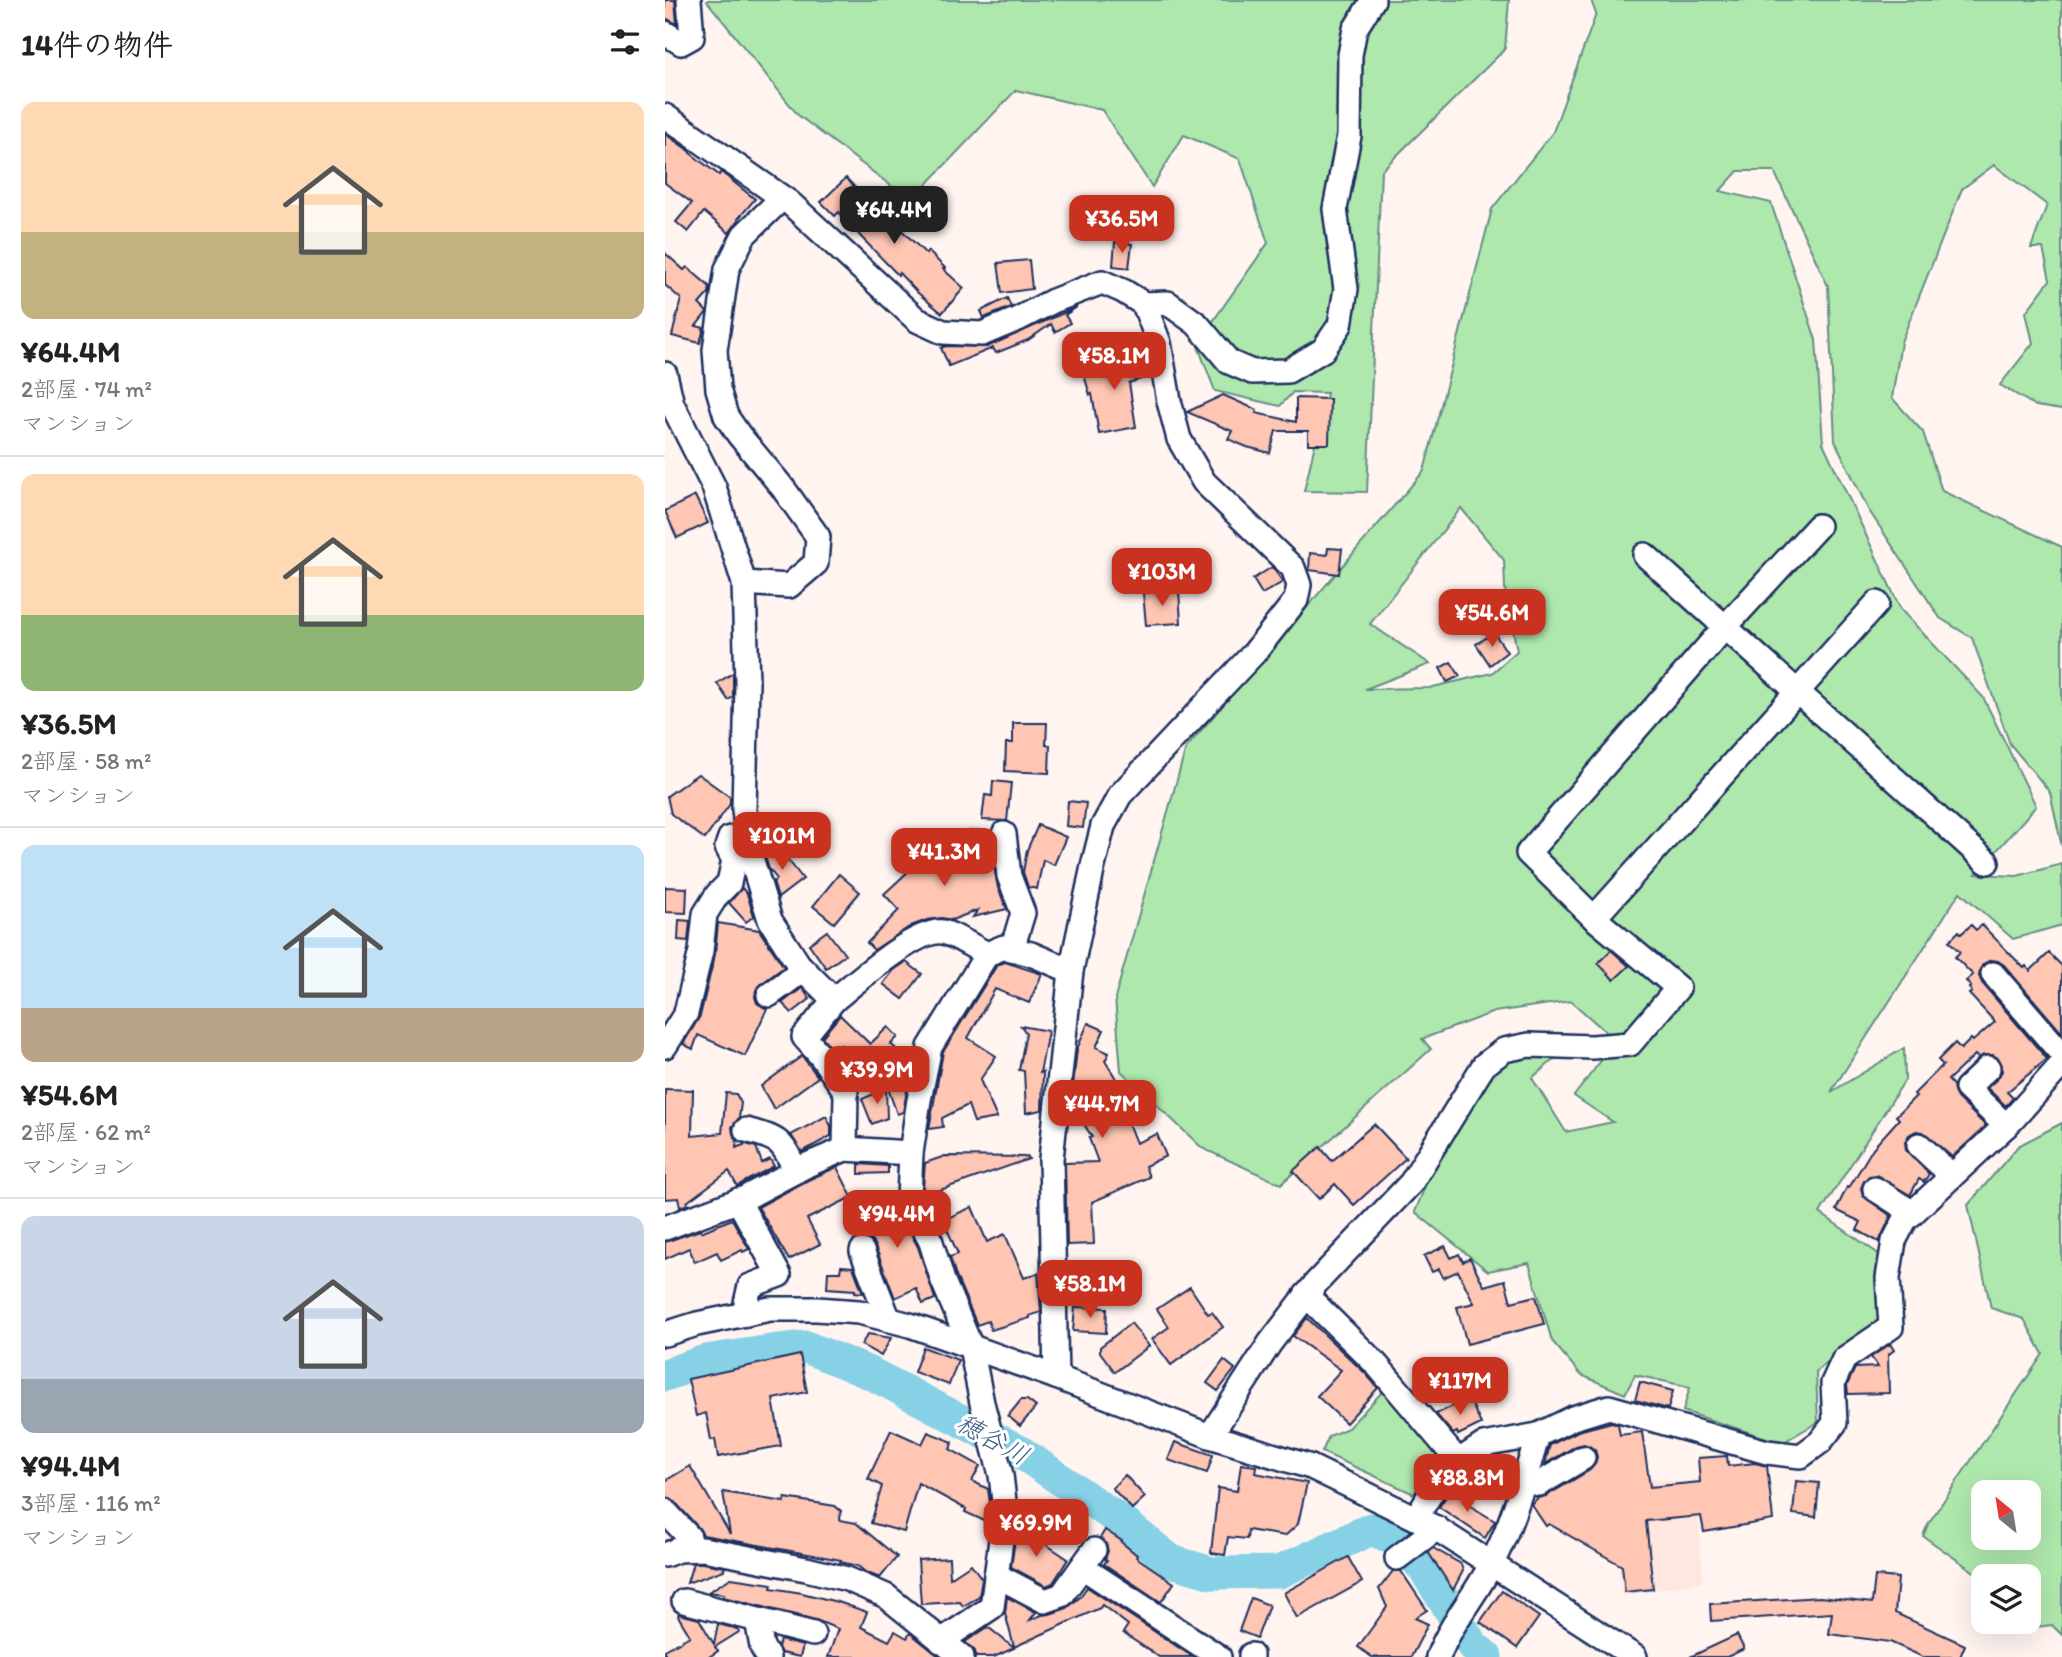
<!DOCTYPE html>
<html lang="ja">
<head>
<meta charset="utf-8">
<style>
	body { margin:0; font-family:Itim,"Klee One",sans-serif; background:#f6f6f6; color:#222; height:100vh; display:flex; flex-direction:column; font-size:26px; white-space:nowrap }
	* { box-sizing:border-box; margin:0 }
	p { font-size:23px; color:#767676 }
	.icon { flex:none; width:38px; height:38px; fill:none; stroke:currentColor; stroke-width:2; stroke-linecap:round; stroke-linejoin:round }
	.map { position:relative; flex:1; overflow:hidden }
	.details { display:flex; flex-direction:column; background:#fff; width:665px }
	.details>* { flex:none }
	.needle { width:46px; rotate:330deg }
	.buttons { position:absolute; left:1306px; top:1480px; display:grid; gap:14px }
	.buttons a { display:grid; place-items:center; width:70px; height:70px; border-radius:14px; background:#fff; box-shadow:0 7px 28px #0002; font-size:35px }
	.price { position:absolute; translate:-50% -60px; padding:0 16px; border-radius:14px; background:#c8321e; color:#fff; font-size:23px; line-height:46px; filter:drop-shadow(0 2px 4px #0008) }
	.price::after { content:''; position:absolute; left:50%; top:42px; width:21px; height:16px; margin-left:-10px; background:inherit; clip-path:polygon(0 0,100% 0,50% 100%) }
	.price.current { background:#222; color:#fff }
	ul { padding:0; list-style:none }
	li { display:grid; align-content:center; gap:14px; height:371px; padding:0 21px }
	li+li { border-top:2px solid #e0e0e0 }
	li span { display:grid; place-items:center; height:217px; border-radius:14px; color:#555 }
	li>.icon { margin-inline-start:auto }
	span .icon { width:126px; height:126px; fill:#fffc; stroke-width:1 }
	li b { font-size:30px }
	h2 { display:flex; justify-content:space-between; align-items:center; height:84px; padding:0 21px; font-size:30px }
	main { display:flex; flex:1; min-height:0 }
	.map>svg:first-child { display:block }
</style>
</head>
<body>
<main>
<section class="details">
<h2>14件の物件<svg class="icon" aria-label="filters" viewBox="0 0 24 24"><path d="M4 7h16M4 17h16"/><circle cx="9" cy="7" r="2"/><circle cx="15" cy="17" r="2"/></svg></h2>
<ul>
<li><span style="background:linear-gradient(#ffd9b3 60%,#c2b280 0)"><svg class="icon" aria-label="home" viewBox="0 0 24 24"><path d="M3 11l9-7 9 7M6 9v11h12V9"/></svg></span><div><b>¥64.4M</b><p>2部屋 · 74 m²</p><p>マンション</p></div></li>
<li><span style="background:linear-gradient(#ffd9b3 65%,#8fb573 0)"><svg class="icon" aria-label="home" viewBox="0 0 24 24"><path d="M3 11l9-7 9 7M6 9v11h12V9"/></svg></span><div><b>¥36.5M</b><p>2部屋 · 58 m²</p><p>マンション</p></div></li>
<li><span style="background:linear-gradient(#bfe0f5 75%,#b9a48a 0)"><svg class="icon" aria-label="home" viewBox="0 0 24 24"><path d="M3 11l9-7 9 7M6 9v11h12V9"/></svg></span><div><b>¥54.6M</b><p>2部屋 · 62 m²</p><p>マンション</p></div></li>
<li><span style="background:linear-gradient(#c9d6e8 75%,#9aa5b1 0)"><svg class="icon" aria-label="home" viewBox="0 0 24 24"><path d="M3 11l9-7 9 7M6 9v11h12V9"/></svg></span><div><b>¥94.4M</b><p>3部屋 · 116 m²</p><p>マンション</p></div></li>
</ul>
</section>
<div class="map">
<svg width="1397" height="1657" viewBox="0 0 1397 1657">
	<rect width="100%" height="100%" fill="#fff4f0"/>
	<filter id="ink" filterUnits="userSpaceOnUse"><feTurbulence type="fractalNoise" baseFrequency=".0143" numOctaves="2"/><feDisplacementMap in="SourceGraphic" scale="14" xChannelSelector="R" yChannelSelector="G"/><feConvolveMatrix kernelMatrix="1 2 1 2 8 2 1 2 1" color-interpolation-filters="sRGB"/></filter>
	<g filter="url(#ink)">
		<path fill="#ffe6de" d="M969,1476L1030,1484L1038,1581L957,1596L946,1490Z"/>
		<g fill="#afe8ad" stroke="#658c86" stroke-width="2" fill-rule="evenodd">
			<path d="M43,0H844L840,49L716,171L702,492L639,491L662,393L628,392L615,406L550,391L532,344L603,243L575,159L519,135L487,187L437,110L351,90L246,201L133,115L42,1Z"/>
			<path d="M926,0H1397V410L1371,406L1335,385L1368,343L1361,312L1385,280L1378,248H1366L1382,205L1329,165L1297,189L1236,342L1227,398L1258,432L1277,491L1397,547V847L1385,792L1345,744L1307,638L1275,618L1203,509L1170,441L1163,286L1109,171H1073L1055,191L1106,203L1151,340L1158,443L1236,610L1318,697L1371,806L1311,874L1352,876L1397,864V925L1348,939L1295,892L1166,1092L1239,1048L1240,1080L1155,1213L1218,1257L1215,1320L1151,1372L1153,1422L1117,1443L1018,1411L1025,1387L970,1375L960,1394L916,1375L887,1341L864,1263L823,1271L750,1212L800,1085L863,1050L893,1056L867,1078L901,1132L948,1122L909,1096L951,1041L906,1001L829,1012L757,1039L766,1049L616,1184L537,1148L456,1071L450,998L521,748L759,471L827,209L888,132L931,14ZM796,508L839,560L840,589L852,651L827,673L764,688L700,689L765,664L705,624Z"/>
			<path d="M1397,1123V1635L1387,1625L1355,1629L1350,1622H1363V1577H1318V1578L1258,1536L1263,1524L1378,1354L1359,1319L1326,1308L1303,1205L1353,1146ZM1318,1493H1363V1538H1318Z"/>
			<path d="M721,1388L776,1448L749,1494L657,1452L664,1436L683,1428Z"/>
		</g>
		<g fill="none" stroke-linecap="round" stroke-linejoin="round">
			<path stroke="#86d1e6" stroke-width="33" d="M0,1375L40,1361L106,1351L141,1347L207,1374L354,1451L457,1522L506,1561L547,1573L614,1572L706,1529L737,1542L760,1570L808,1646L821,1657"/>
		</g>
		<g fill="#ffc6b4" stroke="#1b2f5e" stroke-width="2">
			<path d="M0,0H10L12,24L0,18Z"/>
			<path d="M0,134L26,152L25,153L54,175L56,172L90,199L73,219L74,220L64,233L39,212L23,232L11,222L27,203L0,183Z"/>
			<path d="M181,178L199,197L201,195L261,254L263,251L280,268L278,269L299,288L277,313L253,293L234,273L233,275L197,238L174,212L170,216L156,202Z"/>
			<path d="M450,242L467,244L464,268L448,266Z"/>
			<path d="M0,253L19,270L22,267L45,287L44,293L34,304L42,312L31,326L39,328L35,343L7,336L16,299L0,285Z"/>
			<path d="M364,260L367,289L337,293L333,263Z"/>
			<path d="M342,298L346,307L319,318L316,311Z"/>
			<path d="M412,307L400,315L405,323L390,332L386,324L363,340L331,353L328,348L284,366L276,348L281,346L322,347Z"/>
			<path d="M471,352L479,378L464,383L471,427L434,434L427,394L425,395L417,368Z"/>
			<path d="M558,395L592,410L591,413L631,422V398L665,399L664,444H643V431H611L605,453L582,447L563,439L567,431L522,412Z"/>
			<path d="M30,496L43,523L12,538L0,511Z"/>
			<path d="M663,548L677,549L674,574L644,570L645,553L662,555Z"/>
			<path d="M607,567L618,582L597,594L588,579Z"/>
			<path d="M514,590L516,623L481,625L478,593Z"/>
			<path d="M829,633L842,652L825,665L811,644Z"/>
			<path d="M786,662L795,676L782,682L775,668Z"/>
			<path d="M68,673V697L63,700L52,683Z"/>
			<path d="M348,723H382L381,745H385L384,773L340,771L341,743H348Z"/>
			<path d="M33,774L65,797V804L40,839L6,814L2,796Z"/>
			<path d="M328,781L346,783L342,821L317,820L320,795L327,796Z"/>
			<path d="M403,801L421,803L418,828L401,826Z"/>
			<path d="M373,825L401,837L389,865L378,860L372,889L363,887L358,872L362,850Z"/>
			<path d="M313,830L317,863L328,861L333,888L342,909L308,917L313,910L287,920L277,918L262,920L246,926L209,950L202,943L234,910L219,894L260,856L281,878L275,835Z"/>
			<path d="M113,847L138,879L113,898L108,882L112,879L104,869L100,857Z"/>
			<path d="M174,874L195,892L169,923L148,906Z"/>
			<path d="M0,887L22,888L21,913L0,912Z"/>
			<path d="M77,888L82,894L89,916L81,922L64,903Z"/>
			<path d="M14,920L25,921L23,941L13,940Z"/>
			<path d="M53,923L94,930L119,967L96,984L91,990L90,997L92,1003L102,1009L80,1056L33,1035L28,1049L18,1044L35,1016L50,954Z"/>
			<path d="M1306,925L1311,930L1317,925L1359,968L1361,966L1365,971L1384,953L1397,966V1033L1339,965L1333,961L1326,960L1318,964L1315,970L1314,976L1317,983L1382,1059L1342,1092L1348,1098L1341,1106L1322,1088L1333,1078L1337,1071V1065L1334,1059L1328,1055H1319L1313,1058L1310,1055L1283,1080L1288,1085L1289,1092L1292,1098L1321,1126L1287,1157L1258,1132L1251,1131L1244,1135L1240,1142L1241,1150L1264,1174L1259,1182L1254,1179L1245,1195L1211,1175L1204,1176L1199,1181L1196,1188L1198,1196L1226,1216L1214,1242L1192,1230L1196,1222L1171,1210L1182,1187L1184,1188L1208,1148L1234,1119L1231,1116L1251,1096L1249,1094L1278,1065L1273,1060L1290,1043L1296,1049L1306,1039L1308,1041L1330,1022L1304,994L1307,992L1304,988L1306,987L1301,981L1308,975L1290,957L1295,952L1284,941L1294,931L1296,934Z"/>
			<path d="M162,931L180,955L161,968L144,944Z"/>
			<path d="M946,950L964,966L949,980L933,963Z"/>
			<path d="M241,962L257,974L238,999L218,984L229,970Z"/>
			<path d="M340,962L377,974L364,1003L330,989L303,1038L331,1056L315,1080L332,1118L309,1122L303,1105L277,1118L278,1127L264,1129L278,1052L332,965Z"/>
			<path d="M137,988L145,999L127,1013L117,1003Z"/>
			<path d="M175,1015L205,1044L223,1027L233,1037L226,1044L233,1051L206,1077L176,1045L170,1052L157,1037Z"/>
			<path d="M423,1023L439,1030L431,1047L444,1053L440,1061L462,1096L454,1101L471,1143L492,1134L501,1156L480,1166L484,1177L427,1202L429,1244L402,1245L400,1163L433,1162L424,1138L427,1137L406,1104L412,1049Z"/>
			<path d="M356,1026L383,1031L375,1073L378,1072L377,1110L361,1113L359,1071L354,1070L361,1033Z"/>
			<path d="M137,1056L153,1077L109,1109L96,1086Z"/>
			<path d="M219,1077L244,1080L238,1112L232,1114Z"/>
			<path d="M0,1089L28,1090L27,1136L57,1133L61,1093L71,1094L76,1103L74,1118L67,1127L68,1134L72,1140L71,1148L81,1144L91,1147L97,1163L105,1159L109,1166L72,1186L64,1171L22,1202L23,1204L15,1207L13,1198L0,1199Z"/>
			<path d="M221,1089L222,1118L207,1124L197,1099Z"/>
			<path d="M161,1116L166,1126V1136L137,1152L126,1135Z"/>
			<path d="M709,1124L741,1158L689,1205L670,1184L654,1199L628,1171L655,1147L667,1161Z"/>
			<path d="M280,1156L363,1157L364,1159L261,1195L258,1188L260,1163Z"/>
			<path d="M194,1164L223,1166V1173L194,1174Z"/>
			<path d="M172,1167L187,1197L142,1219L155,1244L124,1260L93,1207L143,1180Z"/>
			<path d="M218,1195L229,1216L235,1213L253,1247L270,1299L258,1304L251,1288L230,1298L210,1246L202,1235L205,1234L195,1215V1208Z"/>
			<path d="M307,1207L322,1242L340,1234L359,1278L373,1273L376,1312L364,1316L365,1318L326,1330L323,1321L312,1325L291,1276L285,1257L293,1254L278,1220Z"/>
			<path d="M67,1219L84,1249L78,1252L77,1250L56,1260L52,1252L30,1262L24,1248L0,1259V1242L35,1230L36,1232Z"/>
			<path d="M780,1246L786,1258L794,1254L798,1262L805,1258L819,1286L840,1280L846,1302L871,1296L879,1324L802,1344L792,1307L809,1303L793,1271L778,1278L774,1269L767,1272L759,1256Z"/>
			<path d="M176,1266L188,1267L198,1293L190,1292V1290L162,1288L163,1272H175Z"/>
			<path d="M525,1287L543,1314L547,1312L558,1327L506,1365L487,1339L504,1327L492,1309Z"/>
			<path d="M410,1307L442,1308L441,1333L408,1331Z"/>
			<path d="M642,1318L701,1374L713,1388L681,1423L652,1396L676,1370L628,1336Z"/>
			<path d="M466,1323L484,1346L450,1372L435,1352V1347Z"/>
			<path d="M203,1334L226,1338L216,1356L196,1345Z"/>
			<path d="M1225,1344L1229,1350L1223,1355L1224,1393L1183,1394L1182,1385L1190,1368L1213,1367L1206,1357Z"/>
			<path d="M258,1347L293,1360L284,1385L249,1372Z"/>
			<path d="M135,1355L142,1392L108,1399L116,1446L53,1457L50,1439L46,1440L41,1413L31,1416L23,1379Z"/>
			<path d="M559,1360L570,1369L553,1391L542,1383Z"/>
			<path d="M975,1382L1008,1391L1003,1409L970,1400Z"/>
			<path d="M804,1398L816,1424L793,1435L792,1432L788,1434L771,1414Z"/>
			<path d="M356,1400H362L371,1407L355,1426L343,1416Z"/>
			<path d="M947,1422L953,1424L955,1435L977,1432L985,1487L1035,1482L1033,1458L1062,1456L1063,1466L1090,1463L1102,1466L1108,1520L1039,1532L1036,1516L981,1521L988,1589L960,1592L957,1566L884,1524L881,1526L866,1504L873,1498L881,1496L925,1470L930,1464L932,1457L930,1450L924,1446L919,1444L911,1446L880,1464L885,1445L913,1431Z"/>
			<path d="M226,1430L257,1444L263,1432L288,1442L285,1449L315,1466L307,1481L323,1489L326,1510L324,1523L300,1512L301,1509L253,1483L239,1532L206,1523L217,1486L203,1479Z"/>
			<path d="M510,1442L548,1455L542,1473L503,1460Z"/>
			<path d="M576,1464L591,1466L590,1473L642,1483L633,1524L620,1536L583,1530L582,1539L563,1537L560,1555L546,1553L553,1488L572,1491Z"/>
			<path d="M25,1466L65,1534L58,1492L119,1502L120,1498L170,1506L176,1511L175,1520L191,1523L232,1557L215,1578L200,1572L193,1566L175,1562L176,1560L38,1535L34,1528L10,1502L2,1497L0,1494V1481Z"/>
			<path d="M460,1475L480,1497L467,1509L447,1488Z"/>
			<path d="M1131,1481L1154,1483L1151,1517L1128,1514Z"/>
			<path d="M786,1489L801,1499L799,1502L830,1521L820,1538L774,1507Z"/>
			<path d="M355,1527L403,1559L388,1583L381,1586L346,1567L351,1533Z"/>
			<path d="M440,1530L457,1541L456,1542L472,1555L471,1557L509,1583L496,1602L439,1564L442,1560L440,1559L443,1551L441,1544L435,1538Z"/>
			<path d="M768,1548L796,1564L798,1571L788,1590L763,1552Z"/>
			<path d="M683,1557L697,1582L632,1618L619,1593Z"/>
			<path d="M284,1558L285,1578L306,1564L317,1579L314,1597L298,1606L295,1602L256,1604L253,1560Z"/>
			<path d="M28,1563H37L60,1567L59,1570L22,1583Z"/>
			<path d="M728,1571H736L762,1610L750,1618L763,1624L746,1657H707L693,1647L722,1607L714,1589Z"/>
			<path d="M1210,1576L1233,1578L1230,1613L1300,1645L1295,1657H1258L1225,1642L1164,1634L1167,1613L1046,1621L1045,1604L1155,1597L1207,1603Z"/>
			<path d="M66,1578L107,1584L106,1588L137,1593L176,1603L202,1612L196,1627L224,1641L230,1631L242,1638L245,1633L275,1657H163L173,1629L151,1620L58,1597L59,1594L43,1592Z"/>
			<path d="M422,1587L528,1657H494L458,1633L463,1625L437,1605L435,1608L349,1647L340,1613L342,1597L371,1612L365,1620L377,1615L385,1614L402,1608L415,1597Z"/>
			<path d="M837,1591L874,1617L852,1648L815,1622Z"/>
			<path d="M586,1598L604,1605L592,1638L574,1631Z"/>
			<path d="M14,1614L34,1619L49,1644L53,1624L72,1629L74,1632L50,1647L53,1651L44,1657H0V1650L25,1636L13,1616Z"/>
			<path d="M323,1627L349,1648L329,1657H311L310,1651L300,1642Z"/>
			<path d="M1072,1635L1079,1649L1062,1657H1025Z"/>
			<path d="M115,1640L138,1646L135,1657L116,1653L113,1647Z"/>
		</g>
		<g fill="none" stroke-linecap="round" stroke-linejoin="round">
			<defs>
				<g id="minor">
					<path d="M0,33L16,43L27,37L24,0"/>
					<path d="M0,116L125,203L252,320L278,332L317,334L353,319L388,301L437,282L458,291L479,304L503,303L532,324L564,362L587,372L623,371L658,350L675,325L681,289L670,209L684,136L685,55L690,29L708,0"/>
					<path d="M0,374L7,404L49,487L79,583L82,683L79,810L85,854L105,920L134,965L169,1000L139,1037L155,1055L181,1092L180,1149"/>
					<path d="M980,555L1322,862"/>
					<path d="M79,583L124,586L151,563L153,537L118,488L74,435L61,416L53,389L50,350L62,269L79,235L117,198"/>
					<path d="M339,834L344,876L358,913L347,949"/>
					<path d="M929,918L1212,603"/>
					<path d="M1328,974L1397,1054"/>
					<path d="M104,995L138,970"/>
					<path d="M169,1000C190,983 251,928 278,932C288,934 312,949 322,954"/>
					<path d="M0,1046L21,1013L36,951L40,914L52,895L64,883L69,860L62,847L65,838L82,835"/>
					<path d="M1323,1068L1302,1088L1341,1126"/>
					<path d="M81,1130C114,1139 116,1139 131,1171"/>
					<path d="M1254,1145L1287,1176"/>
					<path d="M246,1153L254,1100L265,1047L322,954L339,947L366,954L406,971"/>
					<path d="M1210,1189L1248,1213"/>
					<path d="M73,1200L114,1275L85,1286L81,1303V1314"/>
					<path d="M0,1228L80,1198L142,1165L180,1149L246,1153L244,1199L266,1242L278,1281L306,1347L317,1403L336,1475L340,1510L327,1607L276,1641"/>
					<path d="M197,1251L224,1320"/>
					<path d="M641,1295L711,1364L793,1461"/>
					<path d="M0,1334L32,1324L105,1309H152L194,1312L245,1325L391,1377L545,1436L646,1467L769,1527L970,1657"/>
					<path d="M391,1377L386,1159L406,971L428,866L438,826L455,795L590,652L631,600L634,585L628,568L539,482L514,439L504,401L494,343L479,304"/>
					<path d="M545,1436L605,1343L651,1283L746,1183L819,1065L839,1050L864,1045L927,1047L965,1044L1013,988L929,918L863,853L1060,627L1153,526"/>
					<path d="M860,1481L874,1484L918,1458"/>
					<path d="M0,1511L24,1537L27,1549"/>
					<path d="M751,1518L772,1483L786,1466L818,1445L873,1435L908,1418L944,1407L1102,1452L1136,1456L1155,1442L1170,1423L1168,1383L1179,1359L1226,1327L1223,1278L1229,1241L1240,1220L1347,1120L1397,1064"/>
					<path d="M0,1555L13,1550L38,1549L141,1569L182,1579L221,1596L297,1657"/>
					<path d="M732,1558L772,1528"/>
					<path d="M417,1567L554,1657"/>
					<path d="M331,1575L380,1601L397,1595L429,1550"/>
					<path d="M19,1601L148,1634"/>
					<path d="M92,1620L97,1647L103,1657"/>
					<path d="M586,1657V1655"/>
					<path d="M773,1657C787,1621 810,1596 827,1563C848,1522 860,1478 873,1435"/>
				</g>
			</defs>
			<use href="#minor" stroke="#1b2f5e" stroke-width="28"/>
			<use href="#minor" stroke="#fff" stroke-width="23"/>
		</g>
	</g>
	<g text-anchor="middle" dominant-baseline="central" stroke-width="6" stroke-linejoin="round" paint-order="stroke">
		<g font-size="26" font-style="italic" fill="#3b6087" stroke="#fff">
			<text transform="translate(328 1439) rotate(29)">穂谷川</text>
		</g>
	</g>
</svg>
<div class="buttons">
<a><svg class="needle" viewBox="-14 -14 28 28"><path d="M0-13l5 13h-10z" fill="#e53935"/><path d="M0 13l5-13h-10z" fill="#767676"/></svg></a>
<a><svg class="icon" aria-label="layers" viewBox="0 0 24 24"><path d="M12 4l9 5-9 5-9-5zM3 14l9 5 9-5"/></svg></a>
</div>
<b class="price current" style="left:229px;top:246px">¥64.4M</b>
<b class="price" style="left:457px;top:255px">¥36.5M</b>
<b class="price" style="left:449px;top:392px">¥58.1M</b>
<b class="price" style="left:497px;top:608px">¥103M</b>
<b class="price" style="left:827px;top:649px">¥54.6M</b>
<b class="price" style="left:117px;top:872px">¥101M</b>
<b class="price" style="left:279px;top:888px">¥41.3M</b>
<b class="price" style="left:212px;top:1106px">¥39.9M</b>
<b class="price" style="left:437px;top:1140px">¥44.7M</b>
<b class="price" style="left:232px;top:1250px">¥94.4M</b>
<b class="price" style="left:425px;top:1320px">¥58.1M</b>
<b class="price" style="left:795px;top:1417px">¥117M</b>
<b class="price" style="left:802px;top:1514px">¥88.8M</b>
<b class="price" style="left:371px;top:1559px">¥69.9M</b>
</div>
</main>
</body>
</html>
